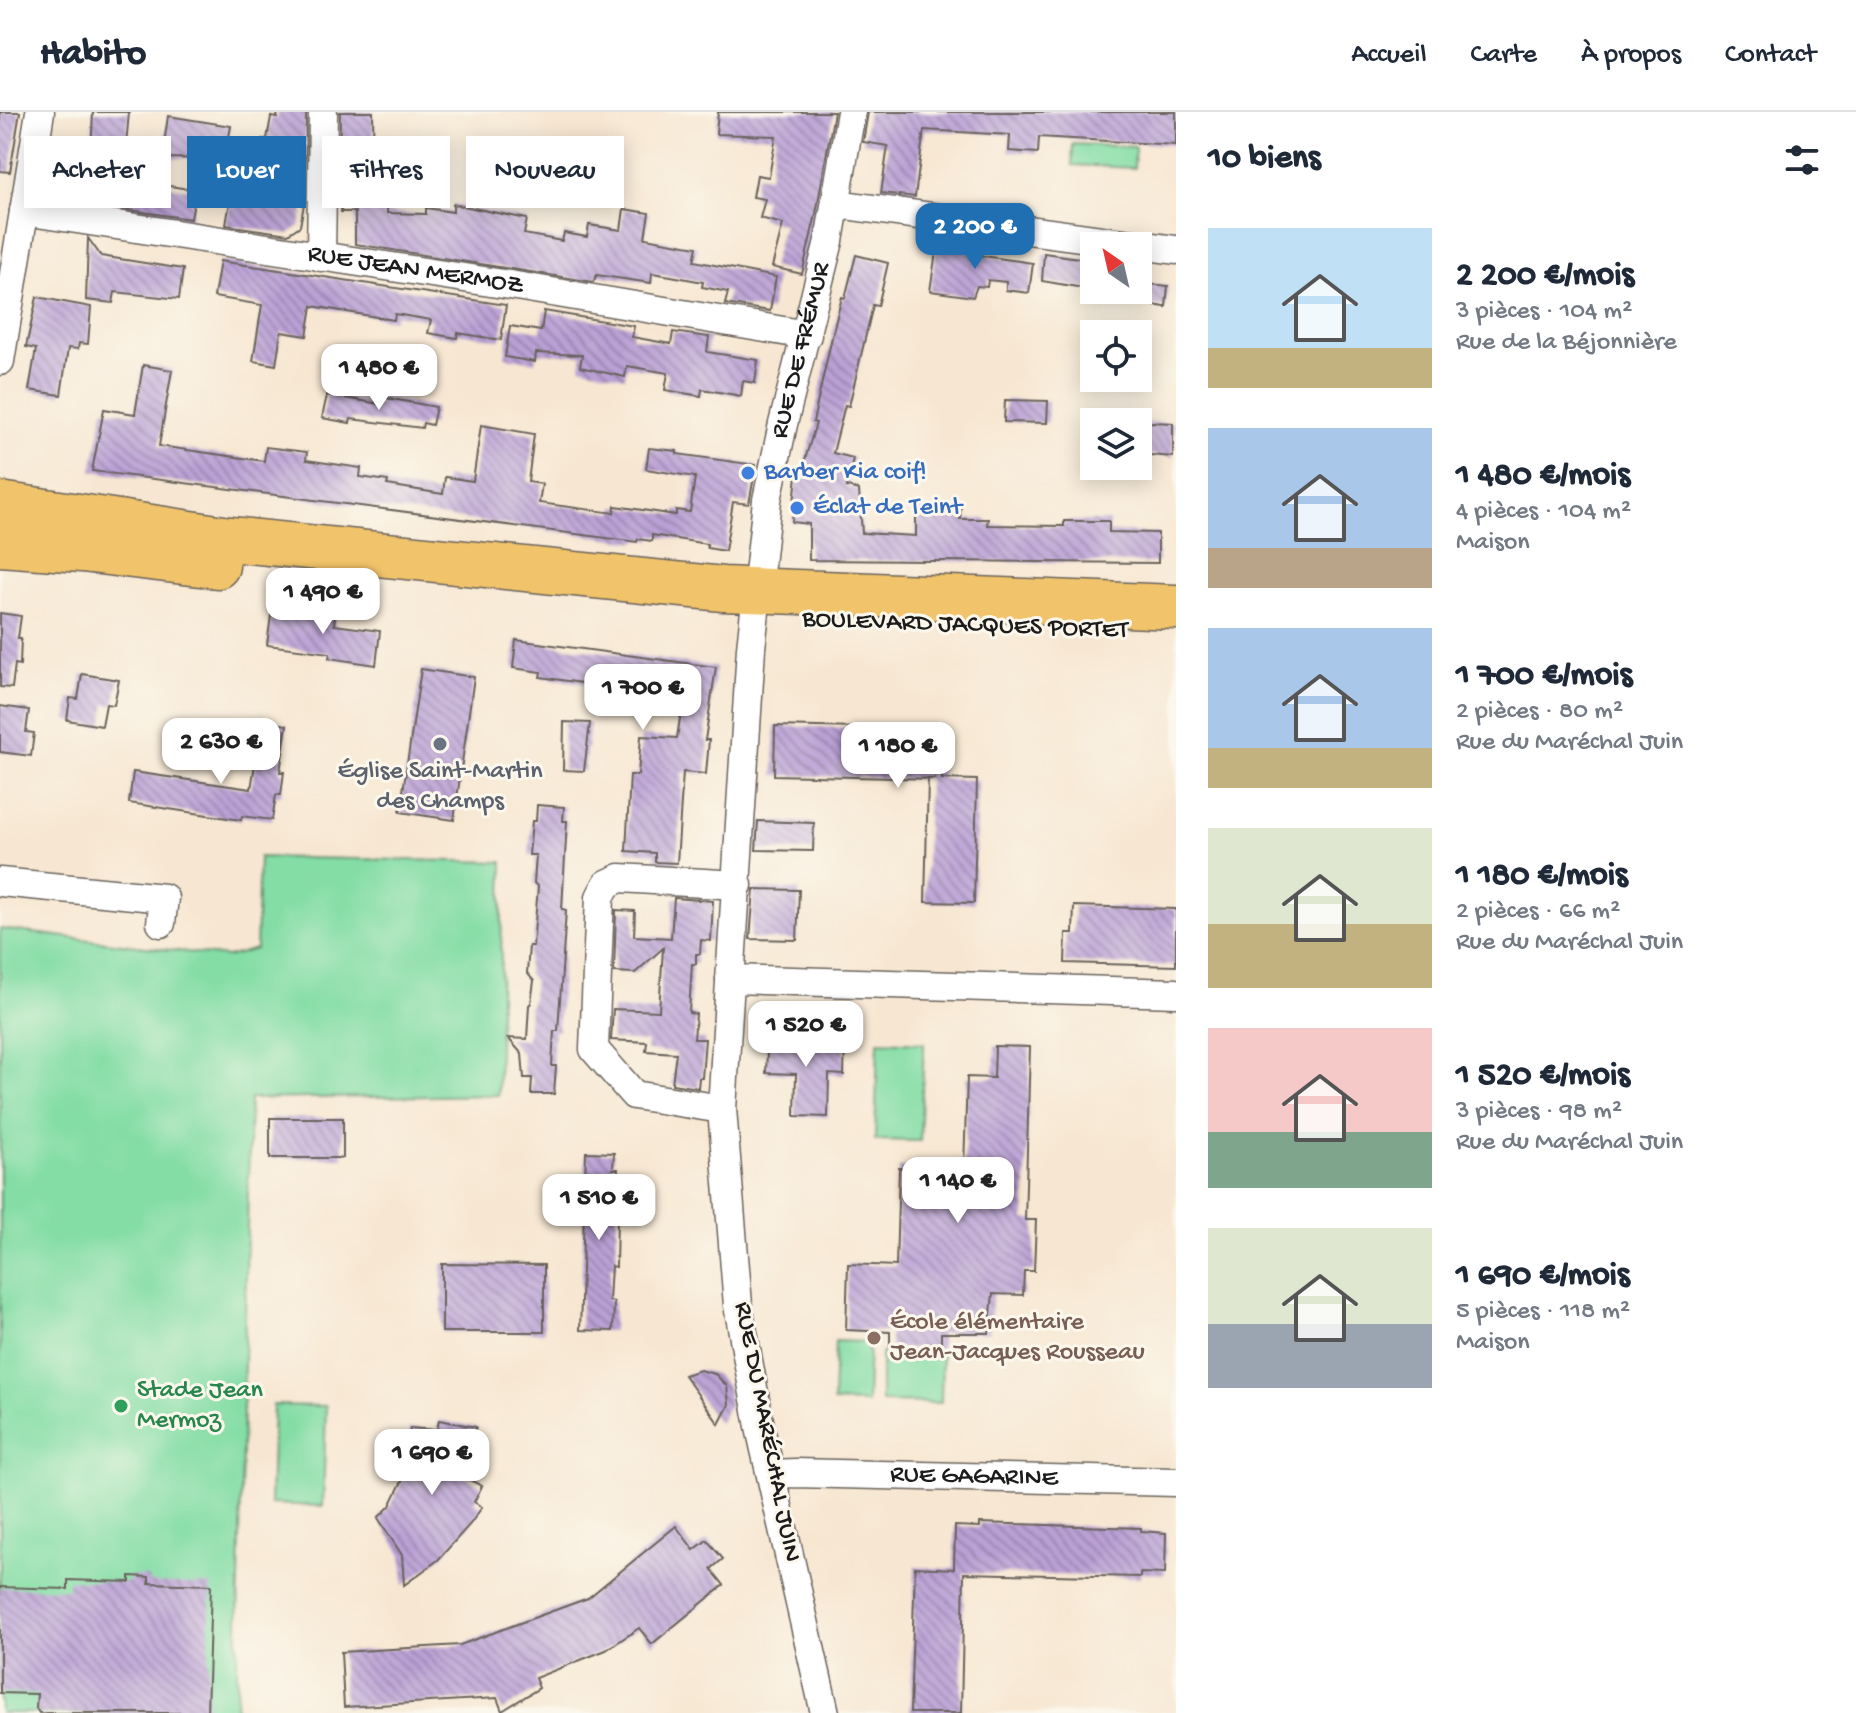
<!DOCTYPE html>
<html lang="fr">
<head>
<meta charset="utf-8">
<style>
	body { margin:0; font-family:"Gochi Hand",sans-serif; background:#f6f6f7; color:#1f2937; height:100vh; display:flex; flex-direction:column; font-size:30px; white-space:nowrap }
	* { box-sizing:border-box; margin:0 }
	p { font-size:26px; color:#747a83 }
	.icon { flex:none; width:44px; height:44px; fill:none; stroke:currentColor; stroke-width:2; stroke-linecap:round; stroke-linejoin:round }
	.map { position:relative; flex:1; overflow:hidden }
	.details { display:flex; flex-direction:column; background:#fff; width:680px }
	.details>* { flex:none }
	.hud { position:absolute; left:24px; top:24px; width:760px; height:72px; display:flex; gap:16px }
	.needle { width:52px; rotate:326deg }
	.fabs { position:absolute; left:1080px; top:120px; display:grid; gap:16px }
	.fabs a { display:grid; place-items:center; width:72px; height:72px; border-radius:0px; background:#fff; box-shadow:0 4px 20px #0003; font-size:40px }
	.price { position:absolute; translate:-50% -68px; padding:0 18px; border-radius:16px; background:#fff; color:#222; font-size:26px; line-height:52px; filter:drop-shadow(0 2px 4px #0008) }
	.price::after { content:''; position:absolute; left:50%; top:48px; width:24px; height:18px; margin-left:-12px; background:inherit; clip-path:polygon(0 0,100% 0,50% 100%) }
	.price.current { background:#1f6fb2; color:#fff }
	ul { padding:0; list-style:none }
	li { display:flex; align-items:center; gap:24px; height:200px; padding:0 32px }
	li span { display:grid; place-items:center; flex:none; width:224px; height:160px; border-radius:0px; color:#555 }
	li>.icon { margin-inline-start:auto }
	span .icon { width:96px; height:96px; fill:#fffc; stroke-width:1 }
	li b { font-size:34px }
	h2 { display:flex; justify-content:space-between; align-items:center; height:96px; padding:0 32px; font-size:34px }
	.chip { padding:0 28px; border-radius:0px; background:#fff; box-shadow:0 4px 20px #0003; font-size:28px; line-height:72px }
	.chip.current { background:#1f6fb2; color:#fff }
	header { display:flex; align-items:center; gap:48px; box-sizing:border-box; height:112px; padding:0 40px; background:#fff; border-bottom:2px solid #e0e1e3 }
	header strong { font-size:38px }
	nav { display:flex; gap:44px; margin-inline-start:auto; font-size:28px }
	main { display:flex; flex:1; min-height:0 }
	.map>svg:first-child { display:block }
</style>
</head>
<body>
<header>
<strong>Habito</strong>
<nav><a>Accueil</a><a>Carte</a><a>À propos</a><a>Contact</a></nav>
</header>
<main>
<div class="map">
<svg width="1176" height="1601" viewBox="0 0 1176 1601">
	<defs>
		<pattern id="building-back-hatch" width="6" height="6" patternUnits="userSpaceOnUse" patternTransform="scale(2)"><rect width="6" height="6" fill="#baa0d5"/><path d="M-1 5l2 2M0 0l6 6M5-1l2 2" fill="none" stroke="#9682ac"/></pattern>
	</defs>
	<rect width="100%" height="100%" fill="#fbf7ec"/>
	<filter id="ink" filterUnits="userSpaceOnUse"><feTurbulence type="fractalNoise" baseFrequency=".0125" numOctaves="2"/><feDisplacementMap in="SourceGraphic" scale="16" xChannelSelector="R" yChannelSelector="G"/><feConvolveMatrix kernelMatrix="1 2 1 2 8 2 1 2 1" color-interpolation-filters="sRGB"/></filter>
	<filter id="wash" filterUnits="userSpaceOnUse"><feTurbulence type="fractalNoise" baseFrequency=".006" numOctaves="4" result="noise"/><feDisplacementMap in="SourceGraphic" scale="32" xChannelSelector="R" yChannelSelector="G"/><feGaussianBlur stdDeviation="1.8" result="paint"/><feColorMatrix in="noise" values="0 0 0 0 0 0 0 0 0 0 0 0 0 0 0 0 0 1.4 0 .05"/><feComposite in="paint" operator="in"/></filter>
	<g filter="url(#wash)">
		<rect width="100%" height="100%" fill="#f7e7d2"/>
		<g fill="#83dda4" stroke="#507c60" stroke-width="2">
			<path d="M1073,32L1135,35L1134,56L1072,53Z"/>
			<path d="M259,745L503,750L498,983L250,987L236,1601H0V817L227,845L256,837Z"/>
			<path d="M878,929L924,931L920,1029L875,1028Z"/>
			<path d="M835,1229L869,1230L867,1291L833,1290Z"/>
			<path d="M881,1241H942L941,1291L881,1290Z"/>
			<path d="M273,1293L326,1294L323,1394L270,1392Z"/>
		</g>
		<g id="blocks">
			<g fill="url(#building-back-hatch)">
				<path d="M0,0H20L10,60L0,59Z"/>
				<path d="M93,0H129L125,45L91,44Z"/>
				<path d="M278,0H306L305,87L300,114L288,122L226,113L231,84L258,88L262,27H267L271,5L277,6Z"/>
				<path d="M340,0H373L374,65H388L387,101L426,102V96L453,100V92L527,107L524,122L562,129L564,121L587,125L589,113L621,118L624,97L649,101L645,126L697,135L694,149L776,165L770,199L725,192L728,180L702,175L703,170L671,164L652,161L651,171L597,163L593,170L355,132V100H341L342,82L339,81Z"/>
				<path d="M718,0H834L816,102L802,162L772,155L783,112L760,106L765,87L753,85L757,63L769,65L776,24L716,22Z"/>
				<path d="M868,0H1176V33L1039,25L1038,41L1009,39L1010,23L924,18L915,85L881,81L888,34L863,30Z"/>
				<path d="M168,4L231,14L225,47L162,46Z"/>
				<path d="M90,62L196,78L191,107L95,93L89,84Z"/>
				<path d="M88,126L101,144L183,157L179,187L115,180L113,191L86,188Z"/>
				<path d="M938,127L970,132L969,142L1033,151L1029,181L1006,178V170L988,168L987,175L977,174L973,185L930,179Z"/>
				<path d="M1044,141L1093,148L1089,177L1042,169Z"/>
				<path d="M856,143L888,151L878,194L873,193L849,294L845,293L833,341L853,346L847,375L859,378L862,421L916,424V398L961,397L960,407H988L987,413L1064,414V409H1109V420L1158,421V451L809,448V412L792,410L797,363L800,364L816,311L813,310L834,216L842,185L845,186Z"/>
				<path d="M220,149L506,193L501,228L458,221L457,226L428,221L431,208L395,202L394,208L312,194L307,224L281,220L276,253L253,249L262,193L214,185Z"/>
				<path d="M1138,171L1168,174L1166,195L1138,191Z"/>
				<path d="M37,185L91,195L88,232L79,231L78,237L68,236L61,283L29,278L36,237L26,235Z"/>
				<path d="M544,199L634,214L632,225L671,232L673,220L709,225L707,240L758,248L755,271L743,269L741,284L702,277L701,284L665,278L668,261L627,254L625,265L580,255L582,243L536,241L535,250L505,245L510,214L541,219Z"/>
				<path d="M143,253L172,258L159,334L264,349L266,335L307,340L306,348L361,356L360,365L388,369L387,373L443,382L445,365L473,369L481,313L534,322L528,370L542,372L539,391L614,401L615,394L676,403V398L690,400L695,365L646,357L649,336L677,339V342L756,353L749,392L733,390L725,439L707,436V432L652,423V429L638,427L637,430L92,359L104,297L135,302Z"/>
				<path d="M327,283L380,292L381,285L436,295L432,313L423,311L422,316L351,307L350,311L322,306Z"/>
				<path d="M1005,288L1048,289L1047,311L1004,310Z"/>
				<path d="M1153,310L1173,311V345L1138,342V313Z"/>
				<path d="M272,496L335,504L334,513L380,519L376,553L329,546L330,541L267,533Z"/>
				<path d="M0,501L21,504L18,526H21L20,553L15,552L12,576L0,575Z"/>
				<path d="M516,528L716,555L705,628H709L706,662L683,660L677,751L655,750V741L626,739L630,663H638L641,624L677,626L684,580L624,572L623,577L540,565L541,560L513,556Z"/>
				<path d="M421,557L474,565L454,708L400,700Z"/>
				<path d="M82,562L119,568L114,593L106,592L102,614L67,608L70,586L78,587Z"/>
				<path d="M0,594L29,598L26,620L34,621L31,644L0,640Z"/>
				<path d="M262,609L287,613L280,660H284L281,683H276L272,708L242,704L241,708L129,691L133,660L251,677Z"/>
				<path d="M564,610L590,611L584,659L563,658Z"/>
				<path d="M775,614L943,618L942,667L977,668L974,791L925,790L928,667H935L774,663Z"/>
				<path d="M537,693L564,695L563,709H567L562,797L566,798L558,919H554L552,954H556L554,982H531L532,966H524L522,942L508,926L527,927L529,893L531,891L534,869L527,861L529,834H533L538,775L534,771L536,743H529L532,709H536Z"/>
				<path d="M758,709L814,711L813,739L756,738Z"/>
				<path d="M754,777L799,778L797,828L750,827Z"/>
				<path d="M674,786L713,789L711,829L701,828L700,842H696V852H692L689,901L696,902L694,927H705L702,966H699L698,976L672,972L676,941L646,939L647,930L611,928L613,897L659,899L663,836L635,861L614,860L616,798L635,799L634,824L671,826Z"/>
				<path d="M1074,794L1176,797V854L1065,851L1066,821H1073Z"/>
				<path d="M768,919L793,920V928L845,930L844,963L829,962L828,1005L795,1004L796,962L766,961Z"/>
				<path d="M995,934L1030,935L1025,1108H1036L1034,1159H1024L1023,1183L993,1182L989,1221H941V1237L890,1235V1220L846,1218L848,1152L896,1154L899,1056H911V1053L964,1055L967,965L994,966Z"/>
				<rect x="270" y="1006" width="73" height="40"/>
				<path d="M586,1040L614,1041L613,1057H618L616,1155L611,1154L609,1189L614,1190L613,1219L580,1218Z"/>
				<path d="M442,1152L544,1153V1220H442Z"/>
				<path d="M700,1258L715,1262L727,1274L729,1293L719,1312L684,1263Z"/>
				<path d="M439,1308L476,1315L460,1363L482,1374L474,1390L482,1395L471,1411L438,1448L404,1473L402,1443L378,1406L390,1394L406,1361L410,1316L437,1318Z"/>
				<path d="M980,1411L1141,1416V1419L1166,1421L1165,1462L1140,1461V1465L964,1461L961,1601H910L915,1455L954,1457L955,1414L980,1415Z"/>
				<path d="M676,1414L694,1438L707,1428L723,1447L711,1457L724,1473L652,1532L639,1516L606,1538L535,1566L539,1576L502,1599L497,1586L344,1595L341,1540L460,1533L588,1486Z"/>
				<path d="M130,1464L149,1465V1471L211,1473L207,1601H39L36,1596L37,1582L0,1581V1475L68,1477V1468L130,1470Z"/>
			</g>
		</g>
	</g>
	<g filter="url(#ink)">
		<use href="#blocks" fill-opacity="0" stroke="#69635c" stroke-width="2"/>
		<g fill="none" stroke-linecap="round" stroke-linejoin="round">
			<defs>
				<g id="minor">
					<path d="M837,92L1176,138"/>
					<path id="s1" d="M24,99L510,173L807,223"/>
					<path d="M321,145L323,0"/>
					<path d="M0,249L40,0"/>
					<path d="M0,770L164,786L161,811"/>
					<path d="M730,867L1176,881"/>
					<path d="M722,997L634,983L594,937L600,785L607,772L620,766L738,773"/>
					<path id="s2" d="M772,1362L795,1361L1176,1370"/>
					<path id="s3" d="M825,1601L761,1320L738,1193L722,997L751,536L767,388L783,312L829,129L851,0"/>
				</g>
				<g id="primary">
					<path d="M0,392L230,427L723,477L1176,495"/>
					<path d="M0,432L82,438L217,454"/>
				</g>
			</defs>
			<use href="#minor" stroke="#69635c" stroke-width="31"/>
			<use href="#primary" stroke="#69635c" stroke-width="47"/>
			<use href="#minor" stroke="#fff" stroke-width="28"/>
			<use href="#primary" stroke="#f1c36a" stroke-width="44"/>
		</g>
	</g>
	<g fill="#3f7fe0" stroke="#fbf7ec" stroke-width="3">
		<circle cx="748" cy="361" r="8"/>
		<circle cx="797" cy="396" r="8"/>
	</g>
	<circle fill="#6b7280" stroke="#fbf7ec" stroke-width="3" cx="440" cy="632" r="8"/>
	<circle fill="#8d6e63" stroke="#fbf7ec" stroke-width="3" cx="874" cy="1226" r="8"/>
	<circle fill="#2e9e5b" stroke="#fbf7ec" stroke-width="3" cx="121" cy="1294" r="8"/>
	<g text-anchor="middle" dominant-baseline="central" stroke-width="6" stroke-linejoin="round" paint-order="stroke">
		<g font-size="26" fill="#1c1c1c" stroke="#fbf7ec">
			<text stroke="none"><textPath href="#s1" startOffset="396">RUE JEAN MERMOZ</textPath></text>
			<text stroke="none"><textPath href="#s3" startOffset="1378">RUE DE FRÉMUR</textPath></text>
			<text transform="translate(965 514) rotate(2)">BOULEVARD JACQUES PORTET</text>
			<text transform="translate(766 1320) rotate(79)">RUE DU MARÉCHAL JUIN</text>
			<text stroke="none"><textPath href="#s2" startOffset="202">RUE GAGARINE</textPath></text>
		</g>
		<g font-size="26" fill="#366cbe" stroke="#fbf7ec" text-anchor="start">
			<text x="764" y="361">Barber Kia coif!</text>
			<text x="813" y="396">Éclat de Teint</text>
		</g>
		<g font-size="26" fill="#5b616d" stroke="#fbf7ec">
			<text x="440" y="660">Église Saint-Martin<tspan x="440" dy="30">des Champs</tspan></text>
		</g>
		<g font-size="26" fill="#785e54" stroke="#fbf7ec" text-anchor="start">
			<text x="890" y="1211">École élémentaire<tspan x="890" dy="30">Jean-Jacques Rousseau</tspan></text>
		</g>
		<g font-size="26" fill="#27864d" stroke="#fbf7ec" text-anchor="start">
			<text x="137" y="1279">Stade Jean<tspan x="137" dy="30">Mermoz</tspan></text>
		</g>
	</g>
</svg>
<div class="fabs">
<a><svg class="needle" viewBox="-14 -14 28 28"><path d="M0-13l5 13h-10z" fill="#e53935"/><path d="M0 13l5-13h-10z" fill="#747a83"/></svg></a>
<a><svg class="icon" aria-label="locate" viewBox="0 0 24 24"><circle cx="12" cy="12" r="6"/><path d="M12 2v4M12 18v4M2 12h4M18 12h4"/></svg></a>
<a><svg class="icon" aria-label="layers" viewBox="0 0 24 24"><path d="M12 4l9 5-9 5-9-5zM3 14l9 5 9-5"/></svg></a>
</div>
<b class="price current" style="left:975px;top:159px">2 200 €</b>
<b class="price" style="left:379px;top:300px">1 480 €</b>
<b class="price" style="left:323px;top:524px">1 490 €</b>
<b class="price" style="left:643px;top:620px">1 700 €</b>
<b class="price" style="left:221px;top:674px">2 630 €</b>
<b class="price" style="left:898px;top:678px">1 180 €</b>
<b class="price" style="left:806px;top:957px">1 520 €</b>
<b class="price" style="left:958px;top:1113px">1 140 €</b>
<b class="price" style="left:599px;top:1130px">1 510 €</b>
<b class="price" style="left:432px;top:1385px">1 690 €</b>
<div class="hud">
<a class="chip">Acheter</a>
<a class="chip current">Louer</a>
<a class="chip">Filtres</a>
<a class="chip">Nouveau</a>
</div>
</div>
<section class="details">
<h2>10 biens<svg class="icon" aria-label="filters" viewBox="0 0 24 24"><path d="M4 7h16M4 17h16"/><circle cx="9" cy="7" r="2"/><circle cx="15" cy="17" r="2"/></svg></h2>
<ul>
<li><span style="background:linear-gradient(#bfe0f5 75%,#c2b280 0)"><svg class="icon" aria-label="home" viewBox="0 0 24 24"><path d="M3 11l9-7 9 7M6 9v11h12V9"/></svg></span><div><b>2 200 €/mois</b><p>3 pièces · 104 m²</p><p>Rue de la Béjonnière</p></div></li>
<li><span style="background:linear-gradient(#a9c7e8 75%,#b9a48a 0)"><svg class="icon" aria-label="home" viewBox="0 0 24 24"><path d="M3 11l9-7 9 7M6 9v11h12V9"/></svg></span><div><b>1 480 €/mois</b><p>4 pièces · 104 m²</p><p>Maison</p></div></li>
<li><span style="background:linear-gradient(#a9c7e8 75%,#c2b280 0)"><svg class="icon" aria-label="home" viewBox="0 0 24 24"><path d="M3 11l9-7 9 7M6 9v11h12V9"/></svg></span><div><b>1 700 €/mois</b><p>2 pièces · 80 m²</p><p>Rue du Maréchal Juin</p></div></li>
<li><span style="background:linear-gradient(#dfe7d0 60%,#c2b280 0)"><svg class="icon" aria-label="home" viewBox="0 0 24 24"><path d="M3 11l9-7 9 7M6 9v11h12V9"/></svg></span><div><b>1 180 €/mois</b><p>2 pièces · 66 m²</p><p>Rue du Maréchal Juin</p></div></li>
<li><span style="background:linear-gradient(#f6c9c9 65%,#7fa58c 0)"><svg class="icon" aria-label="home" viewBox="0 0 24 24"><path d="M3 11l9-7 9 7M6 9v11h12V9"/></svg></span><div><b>1 520 €/mois</b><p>3 pièces · 98 m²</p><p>Rue du Maréchal Juin</p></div></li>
<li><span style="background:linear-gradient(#dfe7d0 60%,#9aa5b1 0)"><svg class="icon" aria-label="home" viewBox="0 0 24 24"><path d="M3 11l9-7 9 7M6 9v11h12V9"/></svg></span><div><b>1 690 €/mois</b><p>5 pièces · 118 m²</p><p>Maison</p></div></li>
</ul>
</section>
</main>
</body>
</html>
